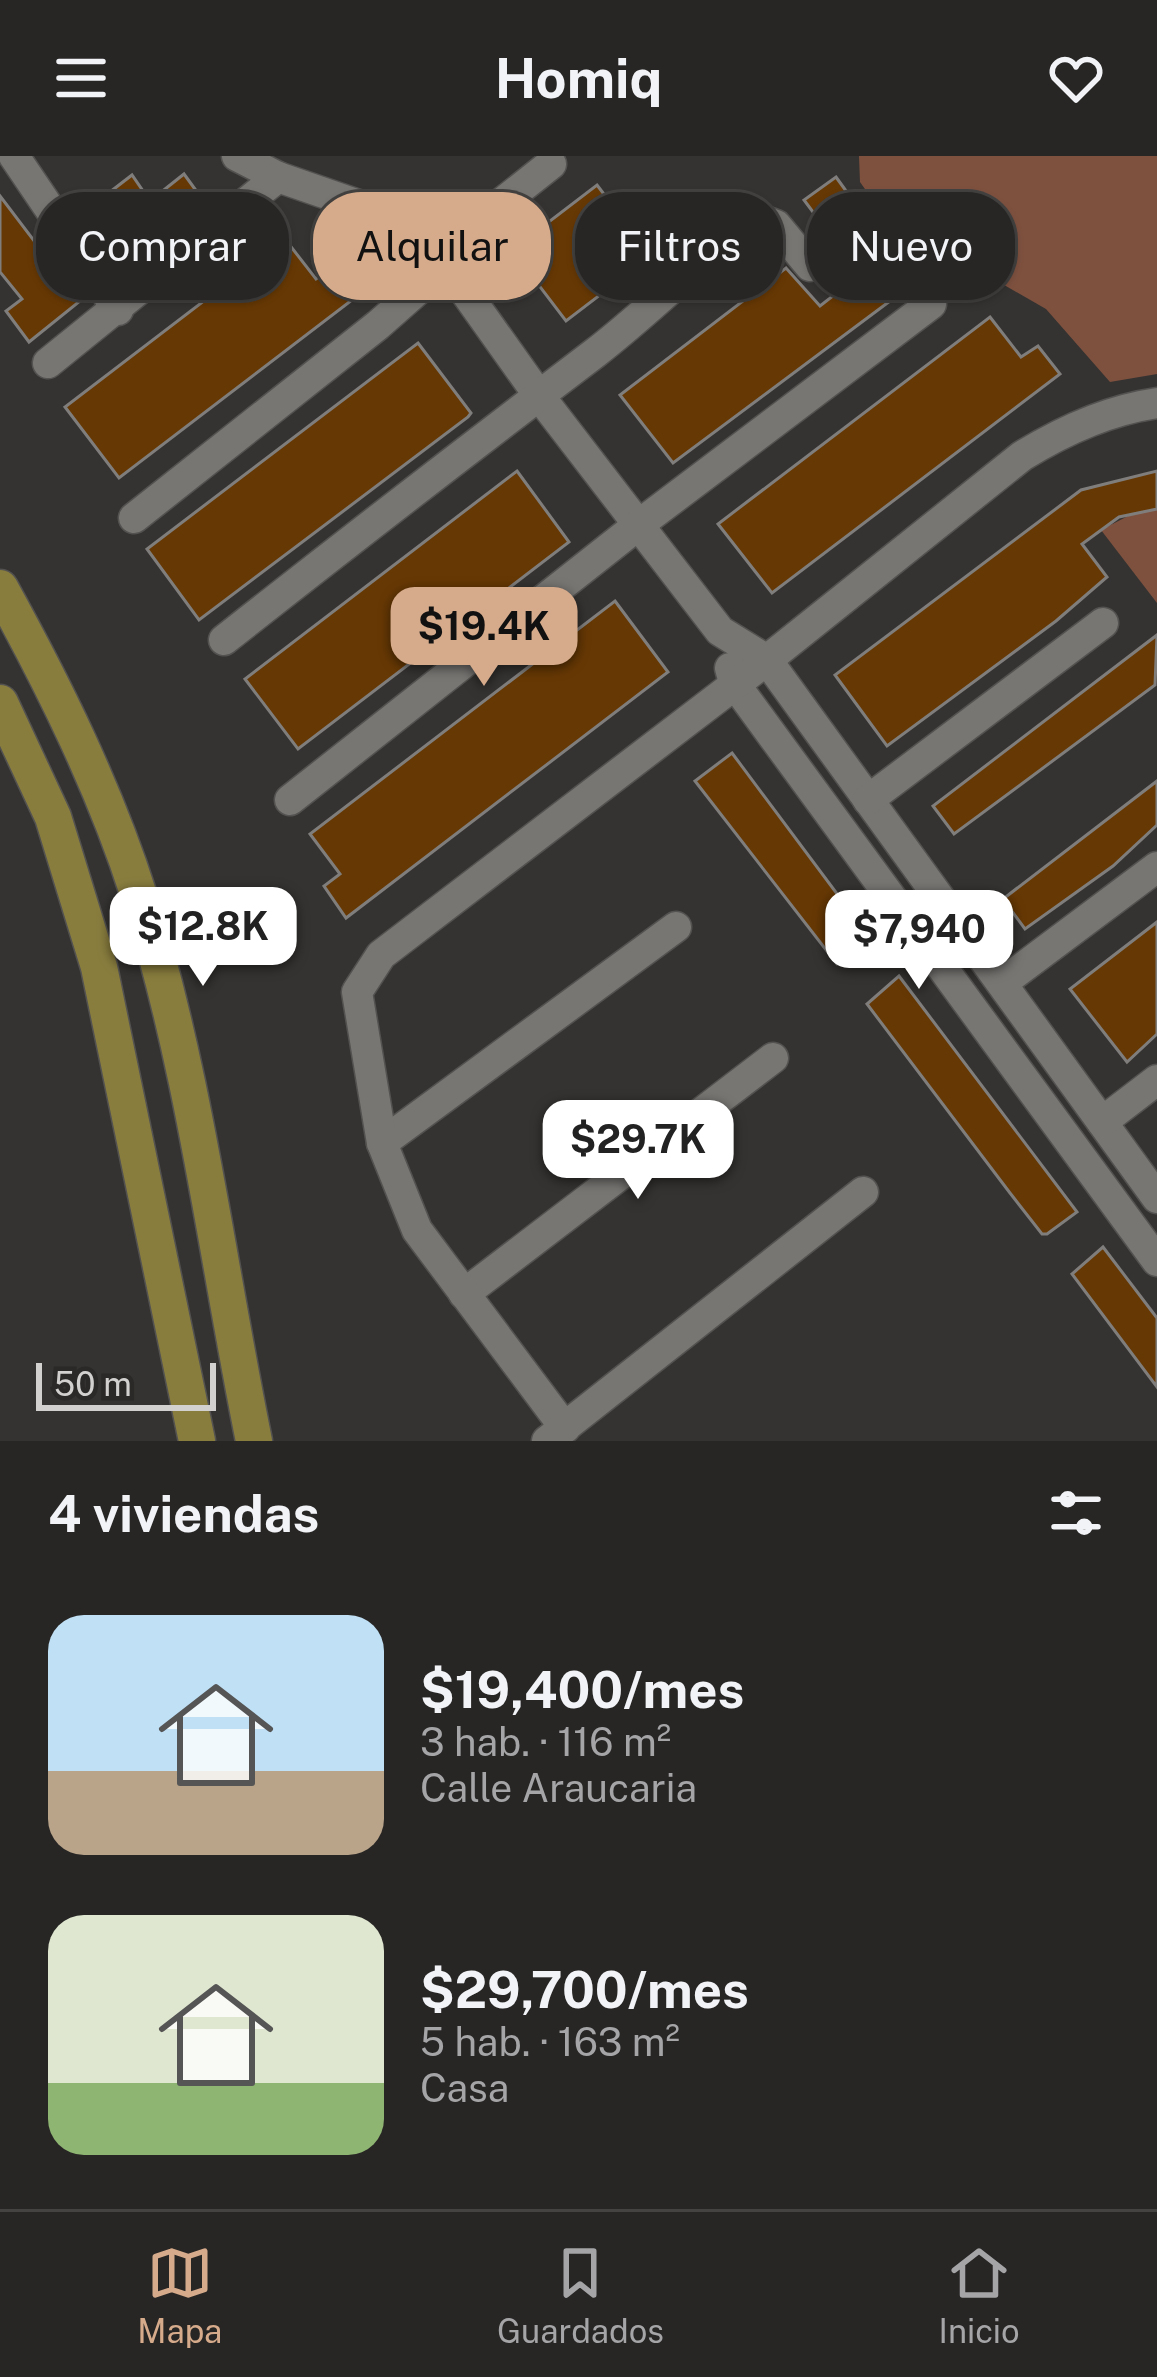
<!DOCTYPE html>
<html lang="es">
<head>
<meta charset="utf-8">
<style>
	body { margin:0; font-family:"Public Sans",sans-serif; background:#343232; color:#f1f3f6; height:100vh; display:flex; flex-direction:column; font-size:45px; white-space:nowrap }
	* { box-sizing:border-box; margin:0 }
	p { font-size:39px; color:#a5a5a7 }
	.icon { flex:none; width:66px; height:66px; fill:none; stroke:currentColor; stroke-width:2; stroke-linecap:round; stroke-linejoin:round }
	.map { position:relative; height:1285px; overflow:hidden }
	.side { display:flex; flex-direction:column; background:#282625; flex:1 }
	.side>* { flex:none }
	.guide { position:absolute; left:36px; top:36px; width:1086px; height:108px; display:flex; gap:24px }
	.scale { position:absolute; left:36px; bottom:30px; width:180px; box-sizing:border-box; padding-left:12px; border:6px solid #d2d1d0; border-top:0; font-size:33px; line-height:42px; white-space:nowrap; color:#d2d1d0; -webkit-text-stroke:9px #2b2927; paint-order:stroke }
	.price { position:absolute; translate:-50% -102px; padding:0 27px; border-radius:24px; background:#fff; color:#222; font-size:39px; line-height:78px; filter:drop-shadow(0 3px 6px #0008) }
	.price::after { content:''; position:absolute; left:50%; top:72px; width:36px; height:27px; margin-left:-18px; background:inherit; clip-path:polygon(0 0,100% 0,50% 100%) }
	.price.on { background:#d6ab8b; color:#111 }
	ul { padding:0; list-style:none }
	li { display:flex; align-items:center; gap:36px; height:300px; padding:0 48px }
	li span { display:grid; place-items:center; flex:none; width:336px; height:240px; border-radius:36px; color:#555 }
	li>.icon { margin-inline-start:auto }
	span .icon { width:144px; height:144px; fill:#fffc; stroke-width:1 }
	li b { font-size:51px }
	h2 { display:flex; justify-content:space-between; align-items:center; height:144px; padding:0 48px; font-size:51px }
	.pill { padding:0 42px; border-radius:48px; background:#282625; box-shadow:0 3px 9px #0004,0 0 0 3px #444342; font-size:42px; line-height:108px }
	.pill.on { background:#d6ab8b; color:#111 }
	header { display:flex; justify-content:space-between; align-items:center; height:156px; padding:0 48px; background:#282625; font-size:54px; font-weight:700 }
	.menu { display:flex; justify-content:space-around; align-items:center; height:168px; border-top:3px solid #444342; background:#282625; font-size:33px; color:#a5a5a7 }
	.menu a { display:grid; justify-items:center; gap:6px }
	.menu .on { color:#d6ab8b }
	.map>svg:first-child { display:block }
</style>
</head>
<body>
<header><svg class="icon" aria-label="menu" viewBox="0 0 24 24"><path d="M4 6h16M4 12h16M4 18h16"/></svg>Homiq<svg class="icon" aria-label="heart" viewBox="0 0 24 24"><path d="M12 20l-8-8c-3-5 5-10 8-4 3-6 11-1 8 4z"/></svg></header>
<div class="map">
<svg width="1157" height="1285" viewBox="0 0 1157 1285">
	<rect width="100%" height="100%" fill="#353331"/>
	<g fill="#7e513f">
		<path d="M859,0H1157V218L1110,226L1046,153L973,111L930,56L896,77L860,26Z"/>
		<path d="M1157,345V447L1101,374Z"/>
	</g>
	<g fill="#663804" stroke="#807e7c" stroke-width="3">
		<path d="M184,18L208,51L116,117L96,86L113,73L97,46L132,19L150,45Z"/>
		<path d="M836,21L890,96L923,74L943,99L894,142L673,307L620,239L786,112L820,150L860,119L804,44Z"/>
		<path d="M597,29L651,100L566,165L512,94Z"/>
		<path d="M0,40L57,115L65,110L85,141L29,186L6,155L22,143L0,116Z"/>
		<path d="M285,83L316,123L350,98L373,128L119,322L65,251Z"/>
		<path d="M990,161L1021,201L1038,190L1060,218L772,437L718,368Z"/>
		<path d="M418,187L471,257L468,261L199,464L147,393Z"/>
		<path d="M517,315L569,386L298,593L245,523Z"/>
		<path d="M1157,315V353L1119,361L1082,388L1107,421L1056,465L887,590L835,519L1081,334Z"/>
		<path d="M615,445L668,516L346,762L324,730L340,718L310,678Z"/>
		<path d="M1157,479L1155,529L954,678L933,650Z"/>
		<path d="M732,597L873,786L843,808H837L695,625Z"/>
		<path d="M1157,625V669L1113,710L1025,773L1003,743Z"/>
		<path d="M1157,766V878L1127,906L1070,833Z"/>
		<path d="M899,820L1077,1056L1047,1078H1042L1010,1037L867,848Z"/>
		<path d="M1103,1091L1157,1162V1231L1072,1118Z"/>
	</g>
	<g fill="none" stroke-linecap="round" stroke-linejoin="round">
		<defs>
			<g id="minor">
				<path d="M14,0L118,154"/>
				<path d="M237,0L278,21L376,55L446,109L537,237L720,475L767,504L1157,1042"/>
				<path d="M48,207L278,21"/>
				<path d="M134,362L378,169L446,109L451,91L464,77L551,8"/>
				<path d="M224,484C347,387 470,292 595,197C651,154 699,103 757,62L776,69L810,110"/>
				<path d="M730,512L734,527L1157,1105"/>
				<path d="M290,644L637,370L931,148"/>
				<path d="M868,644L1103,467"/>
				<path d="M1002,827L1157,711"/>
				<path d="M1102,966L1157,924"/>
				<path d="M382,987L676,771"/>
				<path d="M464,1138L773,902"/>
				<path d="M565,1272L417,1074L382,987L357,836L381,799L767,504L1022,300C1064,274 1108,254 1157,247"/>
				<path d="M547,1285L863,1036"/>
			</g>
			<g id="major">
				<path d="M0,432C54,530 105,633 139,740C195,916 217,1104 254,1285"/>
				<path d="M0,547L53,661L99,811L197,1285"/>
			</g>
		</defs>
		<use href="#minor" stroke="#535250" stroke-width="33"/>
		<use href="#major" stroke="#535250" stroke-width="39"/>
		<use href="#minor" stroke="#787673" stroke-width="30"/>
		<use href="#major" stroke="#897d3e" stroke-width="36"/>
	</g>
</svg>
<div class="scale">50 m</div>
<b class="price on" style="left:484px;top:533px">$19.4K</b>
<b class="price" style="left:203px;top:833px">$12.8K</b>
<b class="price" style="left:919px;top:836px">$7,940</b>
<b class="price" style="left:638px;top:1046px">$29.7K</b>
<div class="guide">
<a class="pill">Comprar</a>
<a class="pill on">Alquilar</a>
<a class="pill">Filtros</a>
<a class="pill">Nuevo</a>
</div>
</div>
<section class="side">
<h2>4 viviendas<svg class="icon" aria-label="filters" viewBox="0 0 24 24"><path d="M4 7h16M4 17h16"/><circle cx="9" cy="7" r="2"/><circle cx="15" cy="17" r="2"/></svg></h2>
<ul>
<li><span style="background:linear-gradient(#bfe0f5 65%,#b9a48a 0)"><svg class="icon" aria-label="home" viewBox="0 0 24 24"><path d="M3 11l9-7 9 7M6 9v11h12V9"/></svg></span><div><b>$19,400/mes</b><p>3 hab. · 116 m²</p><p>Calle Araucaria</p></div></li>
<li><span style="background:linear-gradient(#dfe7d0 70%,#8fb573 0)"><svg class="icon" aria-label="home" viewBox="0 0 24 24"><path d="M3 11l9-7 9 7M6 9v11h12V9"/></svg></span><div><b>$29,700/mes</b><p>5 hab. · 163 m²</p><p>Casa</p></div></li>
</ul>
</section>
<nav class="menu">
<a class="on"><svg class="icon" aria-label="map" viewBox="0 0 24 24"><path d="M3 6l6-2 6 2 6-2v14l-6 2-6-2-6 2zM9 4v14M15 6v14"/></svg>Mapa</a>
<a><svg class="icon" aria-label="saved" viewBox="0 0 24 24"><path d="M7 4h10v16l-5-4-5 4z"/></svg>Guardados</a>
<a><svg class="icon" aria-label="home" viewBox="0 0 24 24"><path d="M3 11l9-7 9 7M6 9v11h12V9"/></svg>Inicio</a>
</nav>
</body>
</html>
